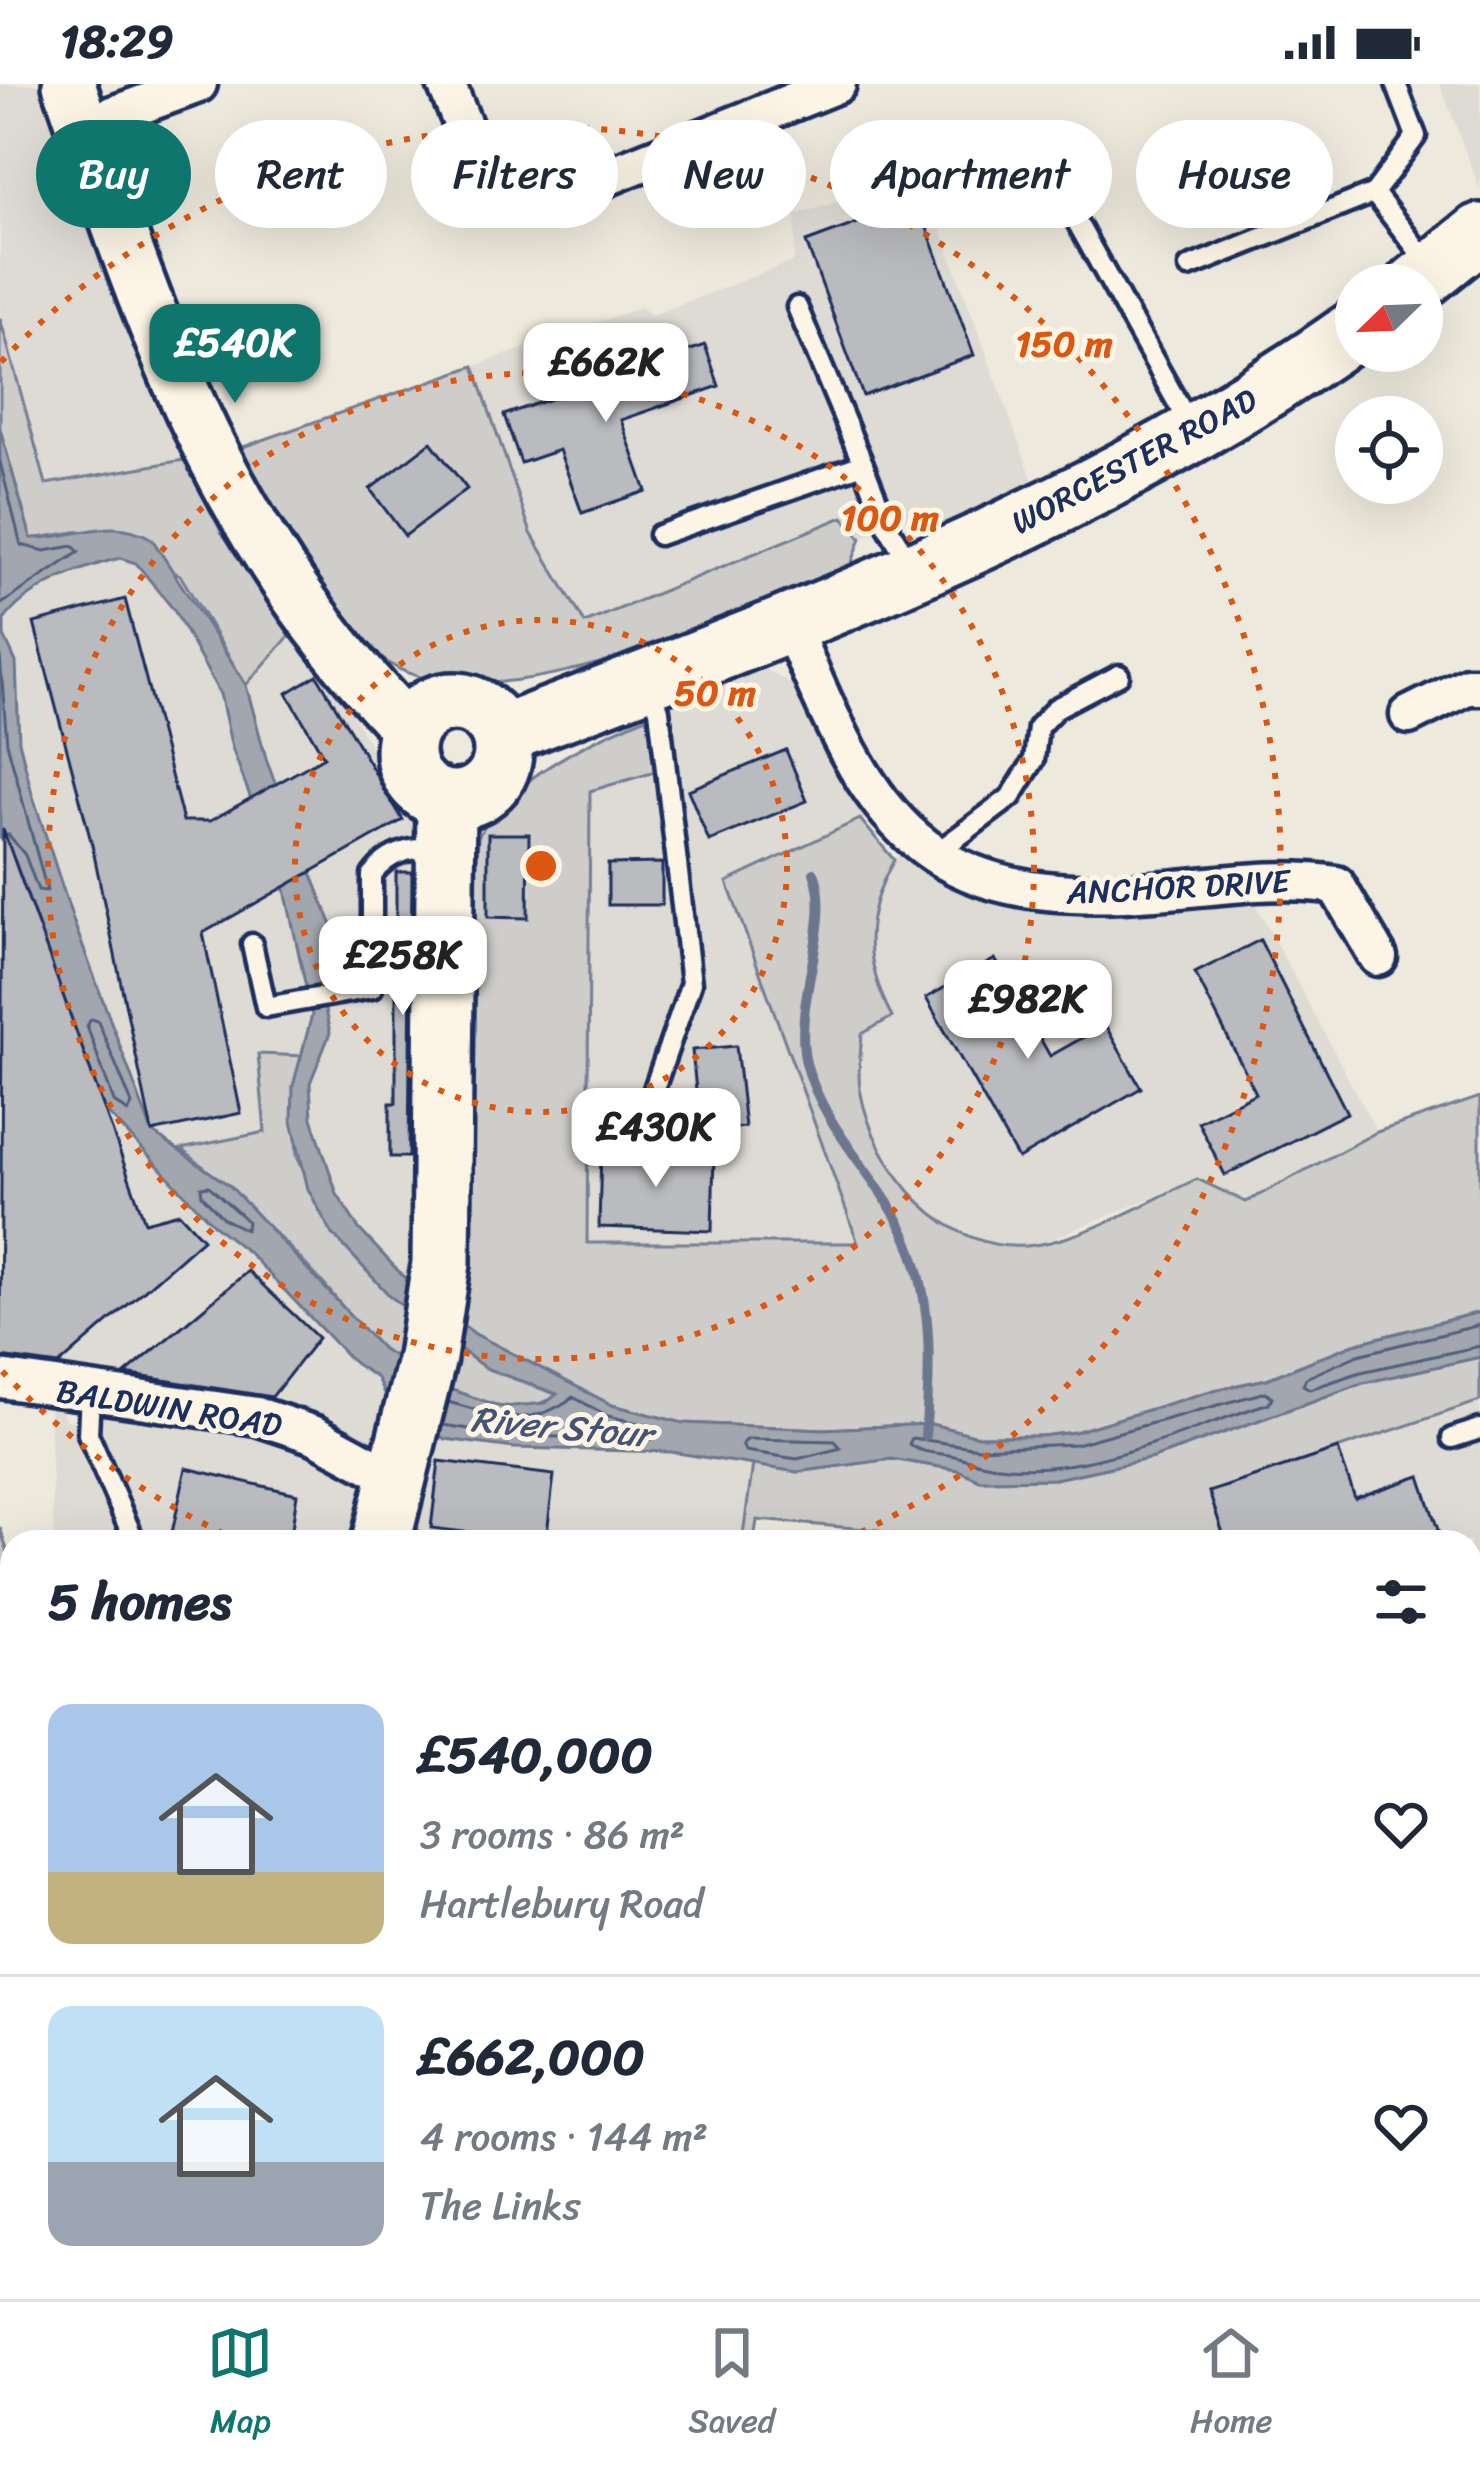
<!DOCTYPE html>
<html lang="en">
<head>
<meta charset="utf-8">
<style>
	body { margin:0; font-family:Sriracha,sans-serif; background:#f6f6f7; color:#1f2937; height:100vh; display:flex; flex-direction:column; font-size:45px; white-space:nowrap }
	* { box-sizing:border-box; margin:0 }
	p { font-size:39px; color:#747a83 }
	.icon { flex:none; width:66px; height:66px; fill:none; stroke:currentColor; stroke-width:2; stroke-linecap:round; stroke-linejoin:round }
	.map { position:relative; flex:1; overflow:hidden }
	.sheet { position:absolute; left:0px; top:1446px; width:1482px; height:771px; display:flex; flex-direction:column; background:#fff; border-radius:36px 36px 0 0; box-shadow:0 12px 48px #0002 }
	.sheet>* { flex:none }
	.top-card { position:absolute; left:36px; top:36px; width:1410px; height:108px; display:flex; gap:24px }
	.needle { width:78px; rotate:247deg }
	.buttons { position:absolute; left:1335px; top:180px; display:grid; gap:24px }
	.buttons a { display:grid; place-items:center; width:108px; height:108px; border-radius:50%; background:#fff; box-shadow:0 12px 48px #0002; font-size:60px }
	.price { position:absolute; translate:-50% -102px; padding:0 27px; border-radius:24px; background:#fff; color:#222; font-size:39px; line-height:78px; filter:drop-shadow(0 3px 6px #0008) }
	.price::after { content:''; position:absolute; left:50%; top:72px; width:36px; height:27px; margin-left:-18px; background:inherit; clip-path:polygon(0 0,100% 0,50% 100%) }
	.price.current { background:#0f766e; color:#fff }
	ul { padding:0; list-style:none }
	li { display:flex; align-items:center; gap:36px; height:300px; padding:0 48px }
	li+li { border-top:3px solid #e0e1e3 }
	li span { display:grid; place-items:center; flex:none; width:336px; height:240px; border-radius:24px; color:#555 }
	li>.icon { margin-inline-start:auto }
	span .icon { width:144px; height:144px; fill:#fffc; stroke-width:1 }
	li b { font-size:51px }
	h2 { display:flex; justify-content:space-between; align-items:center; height:144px; padding:0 48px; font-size:51px }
	.tag { padding:0 42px; border-radius:54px; background:#fff; box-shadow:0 12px 48px #0002; font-size:42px; line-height:108px }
	.tag.current { background:#0f766e; color:#fff }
	.status { display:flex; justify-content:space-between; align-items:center; height:84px; padding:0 60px; background:#fff; direction:ltr }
	.status svg { height:33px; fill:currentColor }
	.menu { display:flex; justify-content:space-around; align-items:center; height:168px; border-top:3px solid #e0e1e3; background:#fff; font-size:33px; color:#747a83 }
	.menu a { display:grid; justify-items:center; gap:6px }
	.menu .current { color:#0f766e }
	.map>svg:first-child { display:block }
</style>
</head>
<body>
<div class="status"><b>18:29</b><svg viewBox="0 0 49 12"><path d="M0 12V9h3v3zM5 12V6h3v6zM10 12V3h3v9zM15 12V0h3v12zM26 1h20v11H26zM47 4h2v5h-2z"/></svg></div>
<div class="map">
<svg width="1480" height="2215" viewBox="0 0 1480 2215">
	<rect width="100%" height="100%" fill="#eee9dd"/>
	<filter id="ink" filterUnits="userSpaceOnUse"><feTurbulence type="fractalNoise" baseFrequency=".00833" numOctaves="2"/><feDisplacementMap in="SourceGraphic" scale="24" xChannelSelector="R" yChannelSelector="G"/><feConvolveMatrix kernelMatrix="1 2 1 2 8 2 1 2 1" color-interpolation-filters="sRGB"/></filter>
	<g filter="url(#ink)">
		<g fill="#dedbd4">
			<path d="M0,0H39L100,177L184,376L46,400L0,234Z"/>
			<path d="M1440,0H1480V106Z"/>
			<path d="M904,96L923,103L933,124L1033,397L926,451L912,433L861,454L843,433L585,539L531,449L474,282L641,223L652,231L794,177L796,131Z"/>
			<path d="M120,474L136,479L175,526L220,610L232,664L285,806L312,931L305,972L258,970L265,1048L181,1065L152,1048L73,836L19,657L16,578L4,552V536L36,509L80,484Z"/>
			<path d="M292,549L348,622L422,753L420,1210L359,1145L337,1110L312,1034L310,999L330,949L325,926L334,900L333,844L255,644L246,601Z"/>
			<path d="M765,585L822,618L884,727L728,798L858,1159H586L590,706L673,685L666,624Z"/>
			<path d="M911,750L976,795L1245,801L1377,1048L1246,1118L1197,1095L1039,1160L1009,1163L974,1154L940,1135L916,1118L890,1078L872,1045L859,1001L862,950L892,933L874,897L867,860L873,813Z"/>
			<path d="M0,754L15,777L104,1025L216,1143L249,1169L354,1279L377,1294L389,1321L380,1368L0,1295Z"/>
			<path d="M1480,1317V1467L1470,1471V1458H1442L1420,1392L1355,1414L1338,1365Z"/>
			<path d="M49,1322L61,1325L66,1336L88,1341L108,1329L138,1331L244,1346L304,1364L343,1386L366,1411L365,1458H54Z"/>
			<path d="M430,1348L514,1364H625L753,1380L742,1458H407Z"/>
		</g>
		<g fill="#cfcdca" stroke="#757e94" stroke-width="3">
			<path d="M0,234L46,400L184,376L222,449L292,549L246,601L180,491L81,447L31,455L0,345Z"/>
			<path d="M474,282L531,449L585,539L843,433L861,454L850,484C743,527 484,653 381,574C319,527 273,433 237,365Z"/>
			<path d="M651,631L655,688L590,707L587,1159H858L727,798L860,735L894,776C862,832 863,876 892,933L862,950C861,967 857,988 860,1005C874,1085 946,1174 1035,1161C1091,1152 1146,1118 1197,1095L1246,1118L1377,1048L1480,1013V1228L1354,1260L1267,1295L1214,1306L1075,1348L1041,1352H978L931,1340L824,1345L683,1339L612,1321L475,1250L455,1235L478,753C509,694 593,655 651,631Z"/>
			<path d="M258,970L305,972L293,1002L297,1072L331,1148L390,1212L485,1284L558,1311C507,1344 425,1299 382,1265C359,1247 341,1219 321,1197C277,1149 232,1104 181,1065L265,1048Z"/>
			<path d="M1480,1273V1317L1209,1408L1226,1458H878V1446L757,1436L754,1458H742L753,1380L797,1388L892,1375L958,1386L980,1396L1055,1395L1153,1374L1363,1299Z"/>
			<path d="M0,1443L12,1482V1540L0,1550Z"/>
			<path d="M324,2205H384L386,2215H327Z"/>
		</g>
		<path fill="#a2a7af" stroke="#6c778f" stroke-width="3" fill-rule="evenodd" d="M0,345L31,454C75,456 111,430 152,455L246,601L267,678L333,844L334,900L325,926L330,949L310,999L312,1034L337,1110L359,1145L420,1210L475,1250L612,1321L683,1339L824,1345L931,1340L978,1352H1041L1075,1348L1214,1306L1267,1295L1354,1260L1480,1228V1273L1363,1299L1153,1374L1055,1395L980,1396L958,1386L892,1375L797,1388L671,1368L514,1364L445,1355L389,1321L377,1294L354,1279L249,1169L216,1143L104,1025L15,777L0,754ZM120,474L136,479L174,526L220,610L232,664L285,806L312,931L293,1002L292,1037L308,1105L331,1148L390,1212L485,1284L557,1310L546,1319L502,1323L452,1306L382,1265L230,1102L152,1048L73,836L32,709L19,657L16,578L4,552V536C29,502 81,484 120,474Z"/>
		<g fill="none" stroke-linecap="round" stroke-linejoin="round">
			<g stroke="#515f7e" stroke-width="3">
				<path d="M0,378L21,461L45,467L73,462L79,468L0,521"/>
				<path d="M0,572L7,659L47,807L38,806L25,771L8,750"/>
				<path d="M91,935L98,937L132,1020L128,1028L114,1018L87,942Z"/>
				<path d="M209,1102L247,1137L246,1146L224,1135L202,1111L201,1103Z"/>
				<path d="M1480,1241L1358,1271L1306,1294L1303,1301L1310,1305L1361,1288L1480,1262"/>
				<path d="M1266,1308L1272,1313L1269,1319C1172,1350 1063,1407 962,1374C944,1368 922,1371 909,1360L912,1354L978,1364L1076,1360Z"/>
				<path d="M443,1341L514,1352L653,1355L659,1350L655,1343L608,1332L573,1313C528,1346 499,1332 448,1318"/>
				<path d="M748,1355L835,1357L841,1364L797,1375L745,1367L742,1360Z"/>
			</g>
			<path stroke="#6c778f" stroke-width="10" d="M814,789C834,836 792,920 806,979C820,1033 860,1075 889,1121C934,1189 932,1274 925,1352"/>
		</g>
		<g fill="#babbbe" stroke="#1b2f5e" stroke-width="3">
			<path d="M917,117L974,271L863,312L806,158Z"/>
			<path d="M705,261L719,302L621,336L646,407L582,429L559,366L521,379L504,331Z"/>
			<path d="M431,358L467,405L405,452L370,405Z"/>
			<path d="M125,515L183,737H210L324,673L287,609L317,591L403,736L203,849L241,1029L152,1048L92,761L34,539Z"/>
			<path d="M786,666L807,717L709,757L688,706Z"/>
			<path d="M3,745L145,1138L179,1129L203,1155L59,1281L0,1273Z"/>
			<path d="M488,750H529L528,834L488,833Z"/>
			<path d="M662,779V821H608V780Z"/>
			<path d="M396,788H412L409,1073H390V1019H396Z"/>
			<path d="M1260,856L1347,1029L1225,1091L1198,1038L1256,1009L1195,889Z"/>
			<path d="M995,875L1050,972L1105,941L1141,1004L1018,1075L926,914Z"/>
			<path d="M736,962L745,1043L700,1048L692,966Z"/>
			<path d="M601,1065L714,1069L712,1147L599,1143Z"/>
			<path d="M248,1187L318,1254L272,1313L125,1290Z"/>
			<path d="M1338,1365L1355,1414L1420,1392L1442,1458H1226L1209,1408Z"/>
			<path d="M439,1377L554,1391L546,1458L431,1444Z"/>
			<path d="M186,1384L297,1410L290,1458H170Z"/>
		</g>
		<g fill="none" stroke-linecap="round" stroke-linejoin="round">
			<defs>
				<g id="service">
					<path d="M1033,59L1192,345"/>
					<path d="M1374,109L1416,52L1396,0"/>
					<path d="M1189,183L1374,109L1431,183"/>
					<path d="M797,223L863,380"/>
					<path d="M659,451L863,380L888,443L912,483"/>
					<path d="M649,600L659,626L691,899L654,1005"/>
					<path d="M935,770L1011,713L1034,676L1038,643L1056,624L1119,591"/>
					<path d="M252,860L266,923L372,904V791C389,767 413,763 441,765"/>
					<path d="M90,1310L88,1350L135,1458"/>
					<path d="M1452,1354L1480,1345"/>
				</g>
				<g id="minor">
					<path d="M446,0L485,94L498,109L527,120L589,100L837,0"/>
					<path d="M83,42L198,0"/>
					<path d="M790,539C871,738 920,826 1154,807C1214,803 1276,791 1336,801L1378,873"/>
					<path d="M1409,631L1467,602H1480"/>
					<path d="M0,1295L257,1332L315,1351L398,1396"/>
					<path d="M442,2215L443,2205"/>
				</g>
				<path id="tertiary" d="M1470,1902L1480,1898"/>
				<path id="secondary" d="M69,0C153,247 221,455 409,646"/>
				<g id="primary">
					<path d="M1415,201L1480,149"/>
					<circle cx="454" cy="667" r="49"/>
					<path d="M501,651C795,539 1098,429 1356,245"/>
					<path d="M381,1458L427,1273L441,1179L446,717"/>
					<path d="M0,1782L12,1769"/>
					<path d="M1177,2215L1179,2205"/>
				</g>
			</defs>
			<use href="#service" stroke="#1b2f5e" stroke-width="27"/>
			<use href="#minor" stroke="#1b2f5e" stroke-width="45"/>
			<use href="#tertiary" stroke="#1b2f5e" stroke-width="54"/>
			<use href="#secondary" stroke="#1b2f5e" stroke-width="60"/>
			<use href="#primary" stroke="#1b2f5e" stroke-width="66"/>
			<use href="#service" stroke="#fcf5e5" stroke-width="18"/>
			<use href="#minor" stroke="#fcf5e5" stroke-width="36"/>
			<use href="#tertiary" stroke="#fcf5e5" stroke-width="45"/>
			<use href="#secondary" stroke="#fcf5e5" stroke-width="51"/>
			<use href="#primary" stroke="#fcf5e5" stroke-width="57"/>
		</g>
	</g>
	<g fill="none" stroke="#de5710" stroke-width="6" stroke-dasharray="6 12">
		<circle cx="541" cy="782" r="246"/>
		<circle cx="541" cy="782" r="493"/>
		<path d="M240 1457A739 739 0 0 1 1 1286M1 278A739 739 0 1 1 842 1457"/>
	</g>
	<g text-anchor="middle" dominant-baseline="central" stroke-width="10" stroke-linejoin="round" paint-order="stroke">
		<g font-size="33" fill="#1b2f5e" stroke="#fcf5e5">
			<text transform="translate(1134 377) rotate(-28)">WORCESTER ROAD</text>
			<text transform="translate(1178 803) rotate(-3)">ANCHOR DRIVE</text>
			<text transform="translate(169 1324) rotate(9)">BALDWIN ROAD</text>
		</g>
		<g font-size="36" font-style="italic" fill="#445376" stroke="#fcf5e5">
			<text transform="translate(561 1343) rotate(5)">River Stour</text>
		</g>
	</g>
	<circle cx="541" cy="782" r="18" fill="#de5710" stroke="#fcf5e5" stroke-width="6"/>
	<g font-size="36" text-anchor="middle" font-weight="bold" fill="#de5710" stroke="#fcf5e5" stroke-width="10" stroke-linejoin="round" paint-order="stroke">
		<text x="1064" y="272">150 m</text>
		<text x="890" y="446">100 m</text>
		<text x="715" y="621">50 m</text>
	</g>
</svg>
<div class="buttons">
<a><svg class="needle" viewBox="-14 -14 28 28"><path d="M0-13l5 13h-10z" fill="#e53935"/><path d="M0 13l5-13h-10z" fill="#747a83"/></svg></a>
<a><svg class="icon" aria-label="locate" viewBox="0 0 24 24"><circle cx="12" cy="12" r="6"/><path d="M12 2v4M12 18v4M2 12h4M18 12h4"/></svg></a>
</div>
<b class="price current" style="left:235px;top:322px">£540K</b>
<b class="price" style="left:606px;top:341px">£662K</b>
<b class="price" style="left:403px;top:934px">£258K</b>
<b class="price" style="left:1028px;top:978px">£982K</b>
<b class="price" style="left:656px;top:1106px">£430K</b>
<div class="top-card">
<a class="tag current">Buy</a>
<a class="tag">Rent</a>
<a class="tag">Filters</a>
<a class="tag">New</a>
<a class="tag">Apartment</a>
<a class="tag">House</a>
</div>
<section class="sheet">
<h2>5 homes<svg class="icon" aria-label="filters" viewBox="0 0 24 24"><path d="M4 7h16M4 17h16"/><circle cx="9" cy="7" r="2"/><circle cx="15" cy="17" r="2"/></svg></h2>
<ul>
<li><span style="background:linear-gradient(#a9c7e8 70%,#c2b280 0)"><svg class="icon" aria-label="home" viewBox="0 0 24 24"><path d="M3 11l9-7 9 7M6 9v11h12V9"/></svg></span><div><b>£540,000</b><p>3 rooms · 86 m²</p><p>Hartlebury Road</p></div><svg class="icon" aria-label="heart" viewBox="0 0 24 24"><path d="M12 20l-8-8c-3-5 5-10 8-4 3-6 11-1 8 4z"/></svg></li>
<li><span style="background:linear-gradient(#bfe0f5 65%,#9aa5b1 0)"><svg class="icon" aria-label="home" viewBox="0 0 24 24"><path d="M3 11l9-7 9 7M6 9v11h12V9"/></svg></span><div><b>£662,000</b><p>4 rooms · 144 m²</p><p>The Links</p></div><svg class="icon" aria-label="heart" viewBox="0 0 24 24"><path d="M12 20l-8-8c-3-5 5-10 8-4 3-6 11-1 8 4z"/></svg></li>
</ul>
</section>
</div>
<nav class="menu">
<a class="current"><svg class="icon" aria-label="map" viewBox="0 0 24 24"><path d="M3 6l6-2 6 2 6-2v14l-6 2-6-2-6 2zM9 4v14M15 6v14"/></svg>Map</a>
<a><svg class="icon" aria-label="saved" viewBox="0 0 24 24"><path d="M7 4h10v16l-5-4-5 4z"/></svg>Saved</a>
<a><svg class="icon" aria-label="home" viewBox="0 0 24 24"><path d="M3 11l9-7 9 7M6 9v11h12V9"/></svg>Home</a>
</nav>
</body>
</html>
